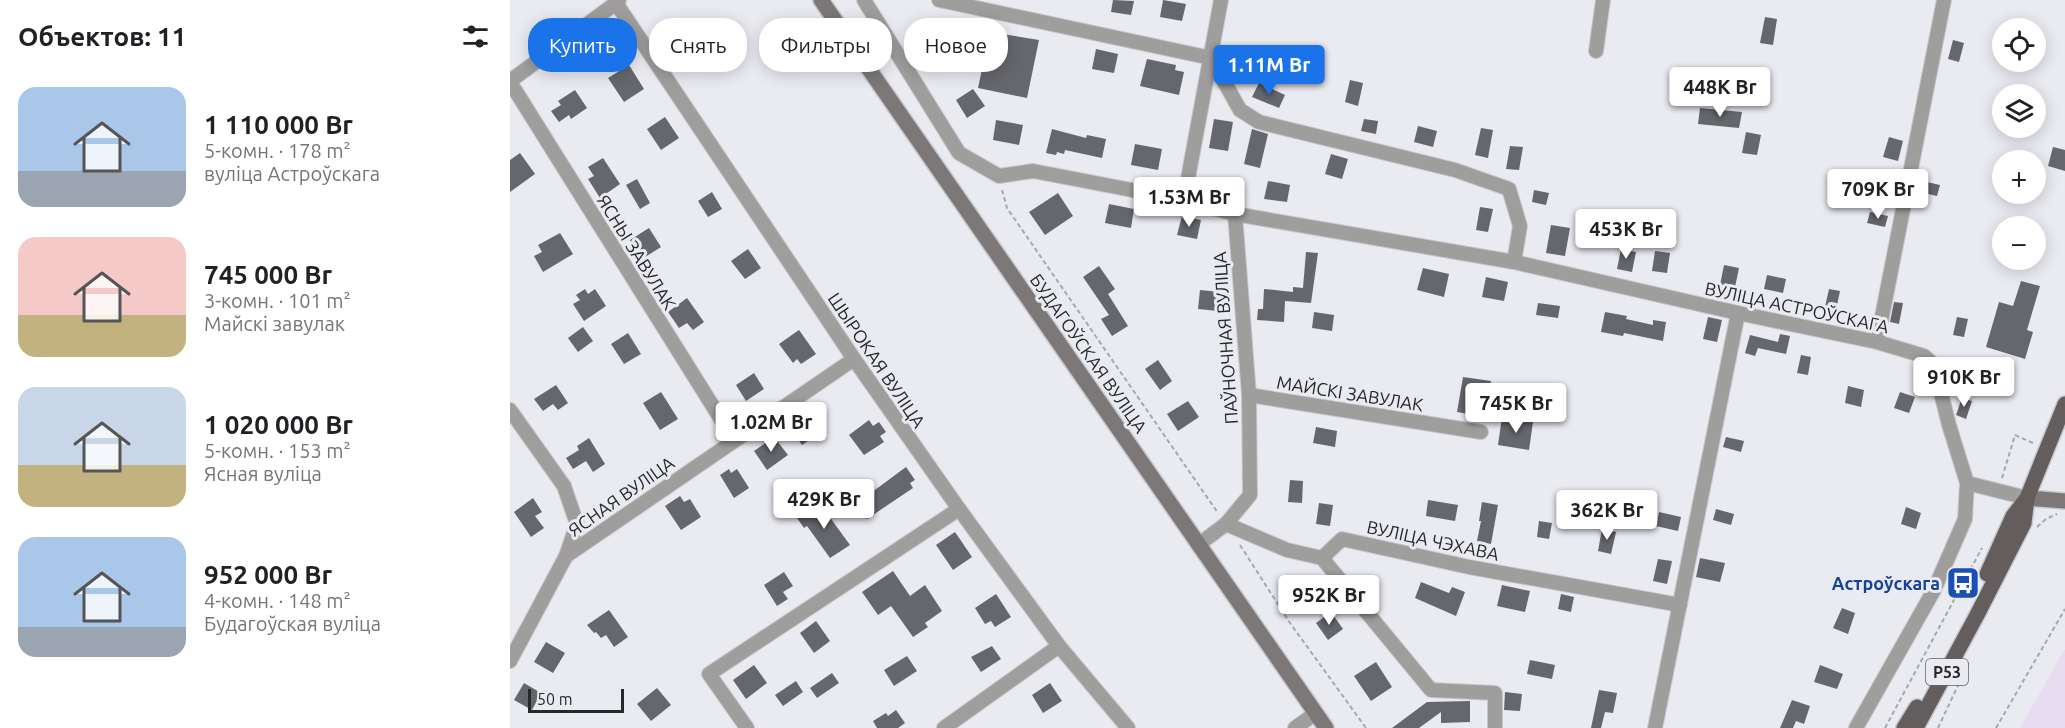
<!DOCTYPE html>
<html lang="ru">
<head>
<meta charset="utf-8">
<style>
	body { margin:0; font-family:Ubuntu,sans-serif; background:#f2f2f2; color:#202124; height:100vh; display:flex; flex-direction:column; font-size:22px; white-space:nowrap }
	* { box-sizing:border-box; margin:0 }
	p { font-size:20px; color:#757577 }
	.icon { flex:none; width:33px; height:33px; fill:none; stroke:currentColor; stroke-width:2; stroke-linecap:round; stroke-linejoin:round }
	.map { position:relative; flex:1; overflow:hidden }
	.drawer { display:flex; flex-direction:column; background:#fff; width:510px }
	.drawer>* { flex:none }
	.hud { position:absolute; left:18px; top:18px; width:570px; height:54px; display:flex; gap:12px }
	.controls { position:absolute; left:1482px; top:18px; display:grid; gap:12px }
	.controls a { display:grid; place-items:center; width:54px; height:54px; border-radius:50%; background:#fff; box-shadow:0 3px 15px #0003; font-size:30px }
	.scale { position:absolute; left:18px; bottom:15px; width:96px; box-sizing:border-box; padding-left:6px; border:3px solid #27282a; border-top:0; font-size:16px; line-height:21px; white-space:nowrap; color:#27282a; -webkit-text-stroke:4px #e9ebf1; paint-order:stroke }
	.price { position:absolute; translate:-50% -51px; padding:0 14px; border-radius:6px; background:#fff; color:#222; font-size:20px; line-height:39px; filter:drop-shadow(0 2px 3px #0008) }
	.price::after { content:''; position:absolute; left:50%; top:36px; width:18px; height:14px; margin-left:-9px; background:inherit; clip-path:polygon(0 0,100% 0,50% 100%) }
	.price.active { background:#1a73e8; color:#fff }
	ul { padding:0; list-style:none }
	li { display:flex; align-items:center; gap:18px; height:150px; padding:0 18px }
	li span { display:grid; place-items:center; flex:none; width:168px; height:120px; border-radius:18px; color:#555 }
	li>.icon { margin-inline-start:auto }
	span .icon { width:72px; height:72px; fill:#fffc; stroke-width:1 }
	li b { font-size:26px }
	h2 { display:flex; justify-content:space-between; align-items:center; height:72px; padding:0 18px; font-size:26px }
	.pill { padding:0 21px; border-radius:24px; background:#fff; box-shadow:0 3px 15px #0003; font-size:21px; line-height:54px }
	.pill.active { background:#1a73e8; color:#fff }
	main { display:flex; flex:1; min-height:0 }
	.map>svg:first-child { display:block }
</style>
</head>
<body>
<main>
<section class="drawer">
<h2>Объектов: 11<svg class="icon" aria-label="filters" viewBox="0 0 24 24"><path d="M4 7h16M4 17h16"/><circle cx="9" cy="7" r="2"/><circle cx="15" cy="17" r="2"/></svg></h2>
<ul>
<li><span style="background:linear-gradient(#a9c7e8 70%,#9aa5b1 0)"><svg class="icon" aria-label="home" viewBox="0 0 24 24"><path d="M3 11l9-7 9 7M6 9v11h12V9"/></svg></span><div><b>1 110 000 Br</b><p>5-комн. · 178 m²</p><p>вуліца Астроўскага</p></div></li>
<li><span style="background:linear-gradient(#f6c9c9 65%,#c2b280 0)"><svg class="icon" aria-label="home" viewBox="0 0 24 24"><path d="M3 11l9-7 9 7M6 9v11h12V9"/></svg></span><div><b>745 000 Br</b><p>3-комн. · 101 m²</p><p>Майскі завулак</p></div></li>
<li><span style="background:linear-gradient(#c9d6e8 65%,#c2b280 0)"><svg class="icon" aria-label="home" viewBox="0 0 24 24"><path d="M3 11l9-7 9 7M6 9v11h12V9"/></svg></span><div><b>1 020 000 Br</b><p>5-комн. · 153 m²</p><p>Ясная вуліца</p></div></li>
<li><span style="background:linear-gradient(#a9c7e8 75%,#9aa5b1 0)"><svg class="icon" aria-label="home" viewBox="0 0 24 24"><path d="M3 11l9-7 9 7M6 9v11h12V9"/></svg></span><div><b>952 000 Br</b><p>4-комн. · 148 m²</p><p>Будагоўская вуліца</p></div></li>
</ul>
</section>
<div class="map">
<svg width="1555" height="728" viewBox="0 0 1555 728">
	<rect width="100%" height="100%" fill="#e9ebf1"/>
	<path fill="#e8dcf0" d="M1555,649V728H1510L1541,673Z"/>
	<g fill="#65676c">
		<path d="M603,0L624,1L621,15L601,12Z"/>
		<path d="M653,0L676,4L672,21L650,17Z"/>
		<path d="M1255,17L1267,19L1263,45L1250,43Z"/>
		<path d="M417,21L433,24L432,30L439,32L436,45L430,44L428,49L411,45Z"/>
		<path d="M480,32L529,40L517,98L468,88Z"/>
		<path d="M1443,40L1454,43L1449,62L1438,59Z"/>
		<path d="M586,49L608,54L604,73L582,69Z"/>
		<path d="M637,59L666,65L665,70L674,72L669,95L630,86Z"/>
		<path d="M119,65L134,89L114,102L98,78Z"/>
		<path d="M840,80L853,83L848,106L835,102Z"/>
		<path d="M749,83L775,95L769,108L742,97Z"/>
		<path d="M463,89L475,106L457,118L446,100Z"/>
		<path d="M65,90L77,108L61,119L59,115L49,122L41,111L51,105L48,101Z"/>
		<path d="M1190,108L1232,112L1229,128L1188,124Z"/>
		<path d="M155,117L169,138L151,150L137,129Z"/>
		<path d="M704,119L723,122L718,151L699,148Z"/>
		<path d="M854,119L868,121L866,134L851,131Z"/>
		<path d="M486,120L513,125L509,145L483,140Z"/>
		<path d="M908,126L927,131L923,147L904,142Z"/>
		<path d="M971,128L983,130L978,158L965,155Z"/>
		<path d="M542,129L576,138L577,135L596,139L592,158L555,150L554,154L547,152L546,155L536,153Z"/>
		<path d="M742,129L758,134L750,168L734,164Z"/>
		<path d="M1236,132L1251,135L1247,155L1232,153Z"/>
		<path d="M1379,137L1393,141L1388,161L1373,157Z"/>
		<path d="M625,144L652,149L648,170L621,165Z"/>
		<path d="M1000,146L1013,147L1009,170L996,169Z"/>
		<path d="M1543,147L1555,150V171L1538,166Z"/>
		<path d="M10,153L25,174L0,192V160Z"/>
		<path d="M821,154L838,159L832,179L815,174Z"/>
		<path d="M93,158L110,184L90,198L78,179L84,176L78,167Z"/>
		<path d="M127,179L140,203L130,209L116,185Z"/>
		<path d="M758,181L780,185L777,202L754,199Z"/>
		<path d="M1412,181L1430,185L1427,196L1409,192Z"/>
		<path d="M1024,190L1039,193L1036,205L1022,202Z"/>
		<path d="M202,192L212,209L198,217L188,201Z"/>
		<path d="M548,193L563,216L535,235L519,212Z"/>
		<path d="M599,204L624,209L621,228L595,223Z"/>
		<path d="M970,207L983,209L978,232L966,230Z"/>
		<path d="M1360,212L1378,216L1375,227L1357,223Z"/>
		<path d="M672,216L691,220L687,239L667,235Z"/>
		<path d="M1041,225L1060,228L1055,256L1036,253Z"/>
		<path d="M139,228L151,247L132,259L120,240Z"/>
		<path d="M50,233L63,254L33,272L24,256L32,252L28,245Z"/>
		<path d="M238,249L251,268L235,279L221,261Z"/>
		<path d="M1111,249L1126,252L1122,272L1107,269Z"/>
		<path d="M1145,251L1160,253L1157,273L1142,271Z"/>
		<path d="M796,252L808,253L801,303L775,301L774,322L747,320L748,309H753L754,289L783,292V287L793,288Z"/>
		<path d="M1214,265L1229,268L1225,287L1210,285Z"/>
		<path d="M589,266L605,289L598,294L618,326L602,336L591,319L599,315L573,277Z"/>
		<path d="M913,268L939,274L934,297L907,290Z"/>
		<path d="M1257,275L1276,279L1273,293L1254,289Z"/>
		<path d="M976,277L998,282L994,301L972,297Z"/>
		<path d="M1511,281L1530,286L1517,330L1523,332L1515,359L1476,347L1489,302L1503,306Z"/>
		<path d="M75,289L78,294L85,289L96,306L74,321L63,304L70,300L66,295Z"/>
		<path d="M1319,289L1330,291L1326,310L1315,307Z"/>
		<path d="M690,290L710,292L708,311L688,309Z"/>
		<path d="M177,298L194,322L183,330L177,323L169,328L158,312Z"/>
		<path d="M1384,302L1393,303L1389,324L1380,322Z"/>
		<path d="M1028,303L1050,306L1048,318L1026,315Z"/>
		<path d="M804,312L824,315L822,331L802,328Z"/>
		<path d="M1095,312L1117,316L1116,319L1143,325V320L1156,322L1153,341L1114,333L1113,336L1091,332Z"/>
		<path d="M1198,317L1212,320L1207,342L1193,339Z"/>
		<path d="M1447,317L1458,319L1454,337L1443,335Z"/>
		<path d="M73,327L83,341L68,352L58,338Z"/>
		<path d="M289,330L306,354L291,364L287,359L283,363L269,344Z"/>
		<path d="M118,333L131,354L114,364L101,344Z"/>
		<path d="M1270,334L1280,336L1276,354L1248,348L1245,356L1235,353L1240,335L1268,342Z"/>
		<path d="M1291,355L1301,357L1298,375L1287,373Z"/>
		<path d="M648,360L662,381L650,390L635,369Z"/>
		<path d="M1455,363L1469,368L1463,385L1449,380Z"/>
		<path d="M244,373L254,389L236,401L226,385Z"/>
		<path d="M953,377L981,381L975,417L947,412Z"/>
		<path d="M46,385L58,403L48,410L43,404L33,411L24,399Z"/>
		<path d="M1338,386L1354,390L1351,407L1335,403Z"/>
		<path d="M151,392L168,419L150,430L133,403Z"/>
		<path d="M1390,392L1405,397L1399,413L1384,408Z"/>
		<path d="M1452,398L1462,401L1456,419L1446,415Z"/>
		<path d="M678,401L689,417L668,431L657,414Z"/>
		<path d="M299,406L303,411L308,407L316,419L300,430L304,437L292,445L282,430L289,425L287,421L291,418L288,413Z"/>
		<path d="M992,417L1023,422L1019,450L988,445Z"/>
		<path d="M359,420L363,426L369,422L376,432L370,436L374,442L354,455L339,435Z"/>
		<path d="M806,427L827,431L825,447L803,443Z"/>
		<path d="M264,437L278,455L257,470L244,451Z"/>
		<path d="M1216,437L1234,441L1231,452L1213,447Z"/>
		<path d="M79,438L95,464L83,472L76,461L63,469L56,458L69,450L67,446Z"/>
		<path d="M396,467L405,480L400,483L403,488L357,519L346,504Z"/>
		<path d="M219,469L221,473L227,469L239,488L224,498L210,475Z"/>
		<path d="M780,480L793,481L792,503L778,502Z"/>
		<path d="M170,496L174,502L180,499L191,517L171,530L155,506Z"/>
		<path d="M23,498L32,512L25,516L34,528L21,537L4,512Z"/>
		<path d="M918,500L948,505L945,521L916,516Z"/>
		<path d="M311,501L318,511L316,512L340,545L320,558L297,526L294,528L287,518Z"/>
		<path d="M972,502L988,505L981,544L967,541L971,521H969Z"/>
		<path d="M809,503L823,505L820,526L806,524Z"/>
		<path d="M1396,507L1411,513L1406,529L1391,524Z"/>
		<path d="M1206,509L1224,514L1221,525L1203,520Z"/>
		<path d="M1149,512L1171,517L1168,531L1146,526Z"/>
		<path d="M1029,521L1042,523L1039,539L1027,537Z"/>
		<path d="M1092,529L1106,532L1101,554L1088,551Z"/>
		<path d="M445,532L462,557L443,570L426,545Z"/>
		<path d="M1190,558L1215,563L1210,582L1186,577Z"/>
		<path d="M1148,559L1162,561L1157,584L1143,581Z"/>
		<path d="M383,571L400,596L415,585L432,611L415,623L418,627L403,637L381,606L368,615L352,592Z"/>
		<path d="M274,572L283,586L273,592L278,599L267,606L254,585Z"/>
		<path d="M911,582L939,593L942,587L955,592L946,616L905,598Z"/>
		<path d="M992,585L1020,591L1015,612L987,606Z"/>
		<path d="M486,594L501,617L485,627L481,621L475,624L465,608Z"/>
		<path d="M1051,594L1064,597L1061,612L1048,609Z"/>
		<path d="M1332,608L1345,613L1338,634L1323,628Z"/>
		<path d="M99,610L118,637L104,647L96,635L91,638L86,632L84,633L77,625Z"/>
		<path d="M821,612L833,629L818,640L806,623Z"/>
		<path d="M306,621L320,641L304,653L290,633Z"/>
		<path d="M36,642L55,653L43,673L24,662Z"/>
		<path d="M482,646L491,659L471,672L461,657Z"/>
		<path d="M397,656L407,671L384,686L374,670Z"/>
		<path d="M1020,660L1045,665L1042,679L1017,674Z"/>
		<path d="M866,662L882,687L861,701L844,676Z"/>
		<path d="M244,665L257,683L236,699L223,680Z"/>
		<path d="M1310,665L1333,674L1327,689L1304,682Z"/>
		<path d="M322,673L329,683L307,698L300,688Z"/>
		<path d="M286,681L293,692L273,706L265,695Z"/>
		<path d="M14,683L31,693L22,710L4,700Z"/>
		<path d="M540,683L552,701L533,713L522,695Z"/>
		<path d="M147,688L161,705L141,721L127,704Z"/>
		<path d="M1089,690L1107,693L1103,713L1095,712L1091,728H1081Z"/>
		<path d="M995,692L1012,694L1010,711L994,710Z"/>
		<path d="M1282,700L1300,706L1294,724L1286,721L1283,728H1270Z"/>
		<path d="M960,701V722L931,723V712L909,728H882L917,702Z"/>
		<path d="M386,710L395,723L388,728H367L363,721L376,713L378,716Z"/>
	</g>
	<g fill="none" stroke-linecap="round" stroke-linejoin="round">
		<defs>
			<g id="street">
				<path d="M109,0L106,3L344,359L449,509L549,646L618,728"/>
				<path d="M354,0L449,153L489,176L523,171L674,200L725,214L739,395L740,495L716,524"/>
				<path d="M429,0L701,58L730,110L749,122L945,170L999,189L1010,226L1004,262L1228,313L1367,342L1414,356L1424,365L1439,425L1457,483L1517,498"/>
				<path d="M1086,51L1093,0"/>
				<path d="M0,81L106,3"/>
				<path d="M0,82L224,440"/>
				<path d="M674,200L711,0"/>
				<path d="M725,214L1004,262"/>
				<path d="M1367,342L1434,0"/>
				<path d="M739,395L971,432"/>
				<path d="M0,410L54,486L67,524L56,556"/>
				<path d="M688,545L716,524L777,550L812,558L832,539L959,567L1170,605"/>
				<path d="M812,558L921,690L985,693V728"/>
				<path d="M0,661L56,556L344,359"/>
				<path d="M237,728L199,674L449,509"/>
				<path d="M434,728L549,646"/>
				<path d="M785,728L806,713"/>
				<path d="M1145,728L1228,313"/>
				<path d="M1346,728L1424,590L1455,519L1457,483"/>
			</g>
			<g id="secondary">
				<path d="M311,0L816,728"/>
				<path d="M1517,498L1555,501"/>
			</g>
			<g id="primary">
				<path d="M1477,574L1503,516L1517,498"/>
				<path d="M1394,728L1407,707"/>
				<path d="M1406,728L1467,615L1514,523L1517,498L1555,404"/>
			</g>
		</defs>
		<use href="#street" stroke="#c6c8cd" stroke-width="16"/>
		<use href="#secondary" stroke="#c6c8cd" stroke-width="18"/>
		<use href="#primary" stroke="#c6c8cd" stroke-width="18"/>
		<g stroke="#a6a8ad" stroke-width="2" stroke-dasharray="4.5 3" stroke-linecap="butt">
			<path d="M492,190L497,208L708,513"/>
			<path d="M1492,478L1505,435L1525,444"/>
			<path d="M1527,527L1536,519L1547,514"/>
			<path d="M730,545L780,623L856,728"/>
			<path d="M1453,583L1465,588"/>
			<path d="M1375,728L1472,548"/>
			<path d="M1428,728L1460,660"/>
			<path d="M1486,728L1555,609"/>
		</g>
		<use href="#street" stroke="#a09e9d" stroke-width="14"/>
		<use href="#secondary" stroke="#7c7878" stroke-width="15"/>
		<use href="#primary" stroke="#635e5d" stroke-width="15"/>
	</g>
	<defs>
		<symbol id="bus-square" viewBox="-11 -11 22 22"><rect x="-9" y="-9" width="18" height="18" rx="4" fill="#1a4fb4" stroke="#e9ebf1"/><path d="M-5-6H5V4H4V6H2V4H-2V6H-4V4H-5ZM-3.5-4V0h7V-4ZM-3.5 1.2v1.5H-2V1.2ZM2 1.2v1.5H3.5V1.2Z" fill="#fff"/></symbol>
	</defs>
	<g fill-rule="evenodd">
		<use href="#bus-square" x="1434" y="564" width="38" height="38"/>
	</g>
	<g text-anchor="middle" dominant-baseline="central" stroke-width="6" stroke-linejoin="round" paint-order="stroke">
		<rect fill="#e9ebf1" stroke="#616266" stroke-width="1.5" x="1416" y="659" width="42" height="26" rx="4.5"/>
		<g font-size="16" font-weight="bold" fill="#27282a">
			<text x="1437" y="672">Р53</text>
		</g>
		<g font-size="18" fill="#27282a" stroke="#e9ebf1">
			<text transform="translate(127 252) rotate(58)">ЯСНЫ ЗАВУЛАК</text>
			<text transform="translate(1287 307) rotate(12)">ВУЛІЦА АСТРОЎСКАГА</text>
			<text transform="translate(715 338) rotate(-94)">ПАЎНОЧНАЯ ВУЛІЦА</text>
			<text transform="translate(579 353) rotate(55)">БУДАГОЎСКАЯ ВУЛІЦА</text>
			<text transform="translate(367 360) rotate(56)">ШЫРОКАЯ ВУЛІЦА</text>
			<text transform="translate(840 393) rotate(9)">МАЙСКІ ЗАВУЛАК</text>
			<text transform="translate(111 496) rotate(-35)">ЯСНАЯ ВУЛІЦА</text>
			<text transform="translate(923 540) rotate(12)">ВУЛІЦА ЧЭХАВА</text>
		</g>
		<g font-size="18" font-weight="bold" fill="#164399" stroke="#e9ebf1" text-anchor="end">
			<text x="1430" y="583">Астроўскага</text>
		</g>
	</g>
</svg>
<div class="controls">
<a><svg class="icon" aria-label="locate" viewBox="0 0 24 24"><circle cx="12" cy="12" r="6"/><path d="M12 2v4M12 18v4M2 12h4M18 12h4"/></svg></a>
<a><svg class="icon" aria-label="layers" viewBox="0 0 24 24"><path d="M12 4l9 5-9 5-9-5zM3 14l9 5 9-5"/></svg></a>
<a>+</a>
<a>−</a>
</div>
<div class="scale">50 m</div>
<b class="price active" style="left:759px;top:96px">1.11M Br</b>
<b class="price" style="left:1210px;top:118px">448K Br</b>
<b class="price" style="left:1368px;top:220px">709K Br</b>
<b class="price" style="left:679px;top:228px">1.53M Br</b>
<b class="price" style="left:1116px;top:260px">453K Br</b>
<b class="price" style="left:1454px;top:408px">910K Br</b>
<b class="price" style="left:1006px;top:434px">745K Br</b>
<b class="price" style="left:261px;top:453px">1.02M Br</b>
<b class="price" style="left:314px;top:530px">429K Br</b>
<b class="price" style="left:1097px;top:541px">362K Br</b>
<b class="price" style="left:819px;top:626px">952K Br</b>
<div class="hud">
<a class="pill active">Купить</a>
<a class="pill">Снять</a>
<a class="pill">Фильтры</a>
<a class="pill">Новое</a>
</div>
</div>
</main>
</body>
</html>
